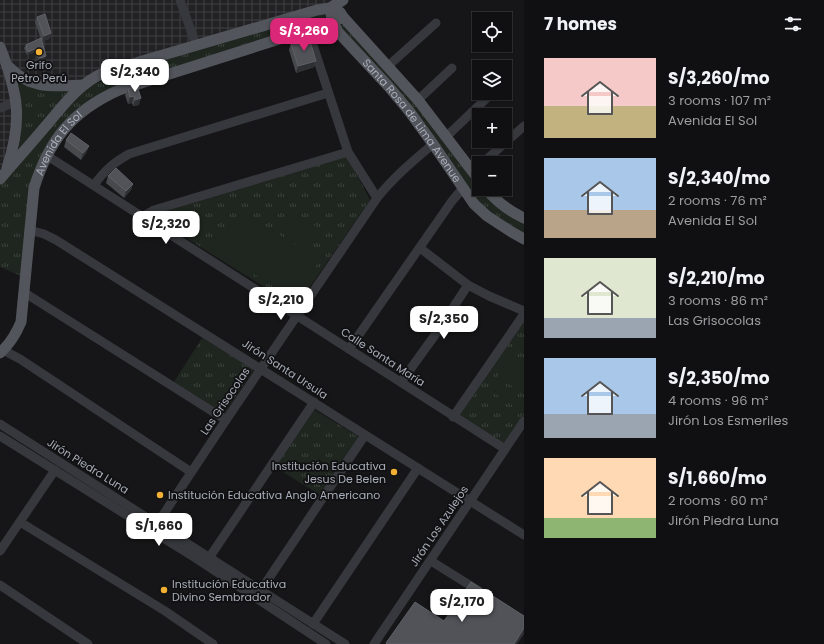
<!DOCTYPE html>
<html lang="en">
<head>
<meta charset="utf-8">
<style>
	body { margin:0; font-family:Poppins,sans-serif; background:#1e1e20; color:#f1f3f6; height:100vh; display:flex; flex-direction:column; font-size:15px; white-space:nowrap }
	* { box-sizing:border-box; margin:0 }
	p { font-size:13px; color:#9c9d9f }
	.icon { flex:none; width:22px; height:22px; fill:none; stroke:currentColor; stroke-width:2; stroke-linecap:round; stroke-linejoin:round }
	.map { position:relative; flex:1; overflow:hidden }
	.sheet { display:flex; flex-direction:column; background:#101012; width:300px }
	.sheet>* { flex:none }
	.buttons { position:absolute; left:472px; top:12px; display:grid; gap:8px }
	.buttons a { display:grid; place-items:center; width:40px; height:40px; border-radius:0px; background:#101012; box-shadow:0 1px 3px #0004,0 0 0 1px #303032; font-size:20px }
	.price { position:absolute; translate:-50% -34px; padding:0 9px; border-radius:8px; background:#fff; color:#222; font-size:13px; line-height:26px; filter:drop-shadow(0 1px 2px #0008) }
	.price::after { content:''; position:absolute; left:50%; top:24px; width:12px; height:9px; margin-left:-6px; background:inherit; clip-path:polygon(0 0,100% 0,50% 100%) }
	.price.selected { background:#db2777; color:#fff }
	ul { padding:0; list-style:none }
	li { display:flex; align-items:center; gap:12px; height:100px; padding:0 20px }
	li span { display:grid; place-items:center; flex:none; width:112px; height:80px; border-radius:0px; color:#555 }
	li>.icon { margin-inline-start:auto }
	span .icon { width:48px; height:48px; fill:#fffc; stroke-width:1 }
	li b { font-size:17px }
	h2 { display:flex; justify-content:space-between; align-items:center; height:48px; padding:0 20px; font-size:17px }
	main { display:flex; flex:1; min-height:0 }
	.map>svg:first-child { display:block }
</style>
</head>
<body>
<main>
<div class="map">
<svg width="524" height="644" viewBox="0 0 524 644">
	<defs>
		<pattern id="industrial-grid" width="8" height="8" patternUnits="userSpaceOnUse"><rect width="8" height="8" fill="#222225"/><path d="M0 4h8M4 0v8" fill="none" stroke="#3f3f43"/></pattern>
		<pattern id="grass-tufts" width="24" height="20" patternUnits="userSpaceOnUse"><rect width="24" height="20" fill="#1e261f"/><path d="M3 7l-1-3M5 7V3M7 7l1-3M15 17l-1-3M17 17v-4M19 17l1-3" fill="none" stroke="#3c433d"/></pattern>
	</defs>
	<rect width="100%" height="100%" fill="#161618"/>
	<path fill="url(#industrial-grid)" d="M0,0H340L123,79L0,192Z"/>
	<g fill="url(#grass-tufts)">
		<path d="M319,13H324L325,18L322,22L115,87L48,144L21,276L0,267V185L82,91L94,82Z"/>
		<path d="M343,25L421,110L481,192L490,201L524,223V234L484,209L340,30V26Z"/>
		<path d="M15,79L70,89L17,155Z"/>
		<path d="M347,156L370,200L296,307L156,219L157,214Z"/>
		<path d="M524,319V415L504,445L458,416Z"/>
		<path d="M202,338L254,369L224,414L174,382Z"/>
		<path d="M313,409L359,437L320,495L275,467Z"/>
	</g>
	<g fill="#1e261f">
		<path d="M289,210L317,227L307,244L279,227Z"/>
		<path d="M242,212L320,260L294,299L213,249Z"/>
		<path d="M509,358L524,367V393L497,377Z"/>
		<path d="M500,384L518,396L512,405L494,393Z"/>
	</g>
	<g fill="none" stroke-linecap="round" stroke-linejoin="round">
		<g stroke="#37383d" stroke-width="9">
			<path d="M180,0L196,45"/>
			<path d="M308,30L348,152L377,198"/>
			<path d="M388,66L436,23"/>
			<path d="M505,81L506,80"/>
			<path d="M418,100L452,68"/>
			<path d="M0,108L17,101"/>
			<path d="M447,136L492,93"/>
			<path d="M46,155L505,449"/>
			<path d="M480,163L487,159L524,126"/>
			<path d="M94,185C105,170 113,163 129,154L328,93"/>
			<path d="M142,217L154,210L348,152"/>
			<path d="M29,230L44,234L56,240L524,535"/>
			<path d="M420,248L468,285L489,296L524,311"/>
			<path d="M25,293L226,420"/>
			<path d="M349,349L452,201L463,188"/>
			<path d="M3,350L20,359L191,472"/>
			<path d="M401,382L435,335L468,285"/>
			<path d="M453,417L524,314"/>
			<path d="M0,424L345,644"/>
			<path d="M0,436L197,559L326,644"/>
			<path d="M20,522L165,611L213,644"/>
			<path d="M157,524L226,420L377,198C394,177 413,161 433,144"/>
			<path d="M0,551L55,470"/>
			<path d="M207,561L314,402"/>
			<path d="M431,561L479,591"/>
			<path d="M0,585L88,644"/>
			<path d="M261,590L365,435"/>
			<path d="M313,624L418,468"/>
			<path d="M374,644L524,421"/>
		</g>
		<g stroke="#53555c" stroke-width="11">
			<path d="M340,12L343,17L418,100L479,180"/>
			<path id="s1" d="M331,15L333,22L338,32L389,87L409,111L433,144L474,204L487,216L510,231L524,239"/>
			<path d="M0,47C18,93 23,120 7,168"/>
			<path d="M9,67C31,90 54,86 83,85"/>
			<path d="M0,179C14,162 30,145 44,128C63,106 78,84 105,72L317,10L330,8L343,0"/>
			<path d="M486,189C497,202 509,211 524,218"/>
			<path id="s2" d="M0,353C10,344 16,334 21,322L34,188C49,140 72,111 119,90L333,22L343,17"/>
		</g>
	</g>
	<g fill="#47494d">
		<path d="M37,17L51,33L49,39L42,41L45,59L39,62L35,52L27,55L24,48L26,45L41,39L35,22Z"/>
		<path d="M291,43L316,61L314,67L296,73L289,50Z"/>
		<path d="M137,86L139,105L133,106L132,103L128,104L125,95L128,89Z"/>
		<path d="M66,140L89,146L86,153L81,160L64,147Z"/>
		<path d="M108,176L133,184L131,190L124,198L106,183Z"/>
	</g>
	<g fill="#2f3033">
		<path d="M51,33L49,39L42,41L44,36Z"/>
		<path d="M37,48L35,52L27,55L28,52Z"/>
		<path d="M46,56L45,59L39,62L40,58Z"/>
		<path d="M316,61L314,67L296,73L298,66Z"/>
		<path d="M134,96L132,103L128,104L130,97Z"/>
		<path d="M141,98L139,105L133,106L135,100Z"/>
		<path d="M89,146L86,153L81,160L83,153Z"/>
		<path d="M133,184L131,190L124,198L126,191Z"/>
		<path d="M524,628V634L517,644H514Z"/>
	</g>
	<g fill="#525359" stroke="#5f6168">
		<path d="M45,14L51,33L44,36L37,17Z"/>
		<path d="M41,38L46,56L40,58L37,48L28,52L26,45Z"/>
		<path d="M309,38L316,61L298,66L291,43Z"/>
		<path d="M137,86L141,98L135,100L134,96L130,97L128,89Z"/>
		<path d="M71,133L89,146L83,153L66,140Z"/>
		<path d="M116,168L133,184L126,191L108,176Z"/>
		<path d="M471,582L524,616V628L514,644H387L386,643L415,602L444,621Z"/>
	</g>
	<g fill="#f2b134" stroke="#111113" stroke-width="1.5">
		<circle cx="39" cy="52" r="4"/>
		<circle cx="394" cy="472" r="4"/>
		<circle cx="160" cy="495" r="4"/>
		<circle cx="164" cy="590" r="4"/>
	</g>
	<g text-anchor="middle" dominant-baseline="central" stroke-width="3.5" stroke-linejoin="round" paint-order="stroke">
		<g font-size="11" fill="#a8adb8" stroke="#111113" text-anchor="start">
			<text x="39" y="65" text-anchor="middle">Grifo<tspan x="39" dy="13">Petro Perú</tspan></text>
			<text x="386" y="466" text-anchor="end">Institución Educativa<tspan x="386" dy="13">Jesus De Belen</tspan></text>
			<text x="168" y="495">Institución Educativa Anglo Americano</text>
			<text x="172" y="584">Institución Educativa<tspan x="172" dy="13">Divino Sembrador</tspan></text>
		</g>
		<g font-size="11" fill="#a8adb8" stroke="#111113">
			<text stroke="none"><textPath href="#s1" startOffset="134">Santa Rosa de Lima Avenue</textPath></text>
			<text stroke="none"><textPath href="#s2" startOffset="224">Avenida El Sol</textPath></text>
			<text transform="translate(383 357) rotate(33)">Calle Santa María</text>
			<text transform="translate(285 369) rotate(33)">Jirón Santa Ursula</text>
			<text transform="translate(225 401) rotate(-56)">Las Grisocolas</text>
			<text transform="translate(88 466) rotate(32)">Jirón Piedra Luna</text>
			<text transform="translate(439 526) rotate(-56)">Jirón Los Azulejos</text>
		</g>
	</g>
</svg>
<div class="buttons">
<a><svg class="icon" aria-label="locate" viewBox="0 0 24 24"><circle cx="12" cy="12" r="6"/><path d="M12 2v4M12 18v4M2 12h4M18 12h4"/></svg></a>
<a><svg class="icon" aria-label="layers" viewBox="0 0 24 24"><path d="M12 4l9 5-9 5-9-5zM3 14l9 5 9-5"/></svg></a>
<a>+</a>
<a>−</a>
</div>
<b class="price selected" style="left:304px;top:52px">S/3,260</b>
<b class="price" style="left:135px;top:93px">S/2,340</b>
<b class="price" style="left:166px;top:245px">S/2,320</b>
<b class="price" style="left:281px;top:321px">S/2,210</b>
<b class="price" style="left:444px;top:340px">S/2,350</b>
<b class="price" style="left:159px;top:547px">S/1,660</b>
<b class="price" style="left:462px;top:623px">S/2,170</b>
</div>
<section class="sheet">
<h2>7 homes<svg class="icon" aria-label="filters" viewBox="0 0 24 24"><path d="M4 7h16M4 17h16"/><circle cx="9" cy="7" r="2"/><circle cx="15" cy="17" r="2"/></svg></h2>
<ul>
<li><span style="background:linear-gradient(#f6c9c9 60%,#c2b280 0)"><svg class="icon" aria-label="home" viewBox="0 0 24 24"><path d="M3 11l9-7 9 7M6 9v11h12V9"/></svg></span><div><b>S/3,260/mo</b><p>3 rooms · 107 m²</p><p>Avenida El Sol</p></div></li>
<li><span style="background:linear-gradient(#a9c7e8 65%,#b9a48a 0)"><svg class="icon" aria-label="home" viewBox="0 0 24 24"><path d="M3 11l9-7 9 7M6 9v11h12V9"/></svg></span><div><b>S/2,340/mo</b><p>2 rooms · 76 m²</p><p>Avenida El Sol</p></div></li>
<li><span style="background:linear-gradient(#dfe7d0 75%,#9aa5b1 0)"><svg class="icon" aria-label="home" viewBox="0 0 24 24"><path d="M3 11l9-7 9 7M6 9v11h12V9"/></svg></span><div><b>S/2,210/mo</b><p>3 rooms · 86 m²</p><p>Las Grisocolas</p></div></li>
<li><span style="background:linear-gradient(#a9c7e8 70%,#9aa5b1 0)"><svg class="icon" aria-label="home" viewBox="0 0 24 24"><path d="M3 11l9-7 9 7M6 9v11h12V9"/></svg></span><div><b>S/2,350/mo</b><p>4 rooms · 96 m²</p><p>Jirón Los Esmeriles</p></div></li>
<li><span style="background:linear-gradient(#ffd9b3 75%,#8fb573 0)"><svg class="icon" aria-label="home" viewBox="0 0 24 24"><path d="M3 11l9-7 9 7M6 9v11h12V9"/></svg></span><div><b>S/1,660/mo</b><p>2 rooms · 60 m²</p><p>Jirón Piedra Luna</p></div></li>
</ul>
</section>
</main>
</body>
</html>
